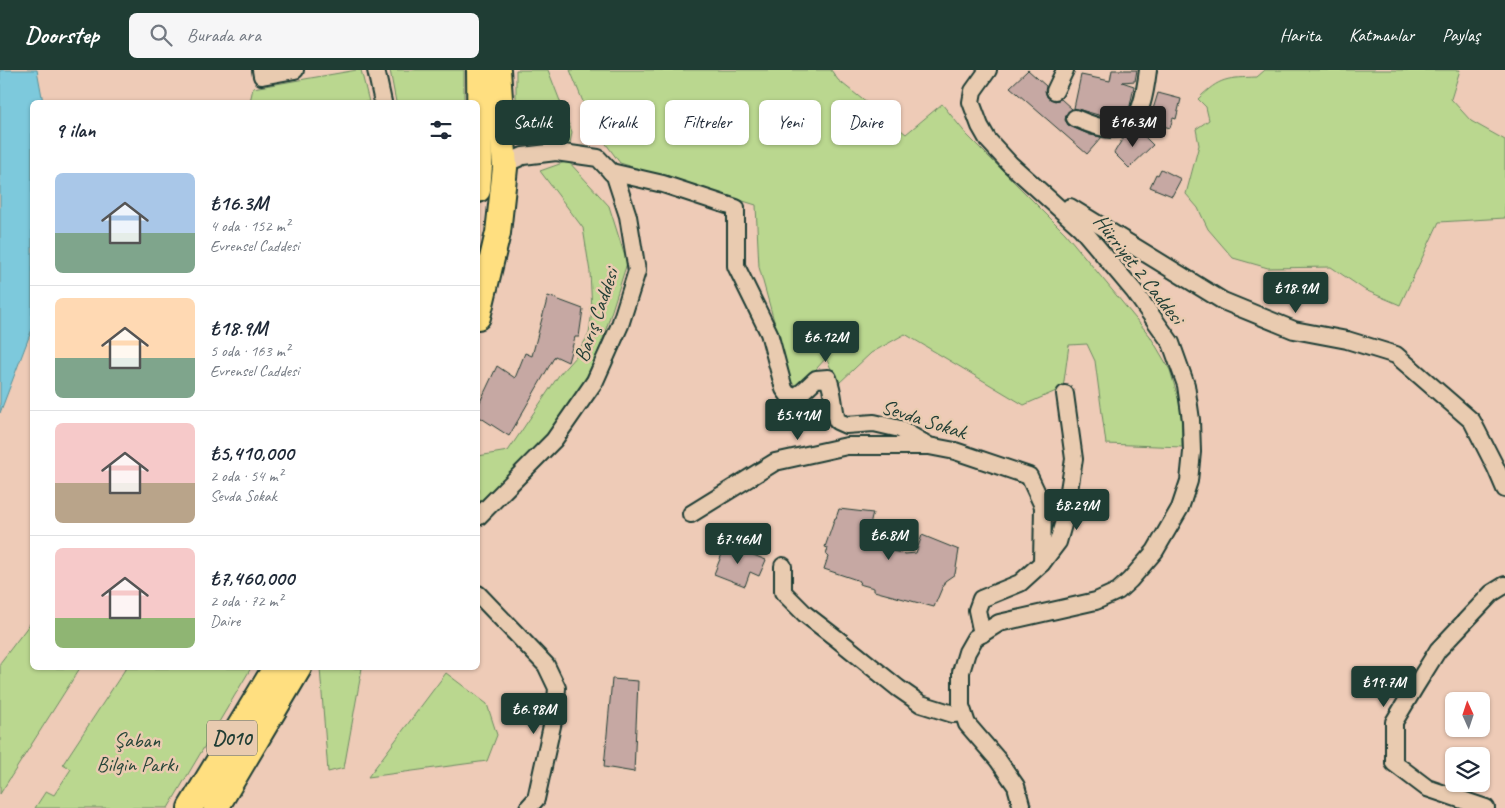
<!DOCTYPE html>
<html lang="tr">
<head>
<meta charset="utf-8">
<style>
	body { margin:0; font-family:Caveat,sans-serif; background:#f6f6f7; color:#1f2937; height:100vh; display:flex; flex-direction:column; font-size:19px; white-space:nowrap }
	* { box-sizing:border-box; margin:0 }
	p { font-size:16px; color:#747a83 }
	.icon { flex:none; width:28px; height:28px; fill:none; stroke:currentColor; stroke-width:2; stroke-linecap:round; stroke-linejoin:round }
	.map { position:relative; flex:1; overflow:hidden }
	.panel { position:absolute; left:30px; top:30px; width:450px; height:570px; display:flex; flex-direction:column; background:#fff; border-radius:8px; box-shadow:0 1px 4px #0004 }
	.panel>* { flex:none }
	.banner { position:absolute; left:495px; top:30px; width:475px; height:45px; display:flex; gap:10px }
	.needle { width:32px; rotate:357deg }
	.fabs { position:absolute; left:1445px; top:622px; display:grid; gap:10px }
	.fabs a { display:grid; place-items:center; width:45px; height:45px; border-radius:8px; background:#fff; box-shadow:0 1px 4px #0004; font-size:25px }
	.price { position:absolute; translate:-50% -42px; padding:0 11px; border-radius:5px; background:#1f3d34; color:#fff; font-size:16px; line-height:32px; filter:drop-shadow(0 1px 2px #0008) }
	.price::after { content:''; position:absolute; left:50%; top:30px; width:15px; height:11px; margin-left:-8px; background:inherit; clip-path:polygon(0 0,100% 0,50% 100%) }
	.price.selected { background:#222; color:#fff }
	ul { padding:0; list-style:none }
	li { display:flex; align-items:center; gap:15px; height:125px; padding:0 25px }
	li+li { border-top:1px solid #e0e1e3 }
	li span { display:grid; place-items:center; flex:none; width:140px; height:100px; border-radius:8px; color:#555 }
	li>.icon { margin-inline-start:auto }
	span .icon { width:60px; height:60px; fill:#fffc; stroke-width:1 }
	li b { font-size:21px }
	h2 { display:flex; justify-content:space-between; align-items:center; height:60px; padding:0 25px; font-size:21px }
	.pill { padding:0 18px; border-radius:8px; background:#fff; box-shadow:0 1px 4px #0004; font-size:18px; line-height:45px }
	.pill.selected { background:#1f3d34; color:#fff }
	header { display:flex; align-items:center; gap:30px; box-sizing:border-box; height:70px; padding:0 25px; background:#1f3d34; color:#fff }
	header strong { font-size:24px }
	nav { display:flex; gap:28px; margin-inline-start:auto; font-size:18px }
	.search { width:350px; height:45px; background:#f6f6f7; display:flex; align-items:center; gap:12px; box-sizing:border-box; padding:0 18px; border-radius:8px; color:#747a83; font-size:19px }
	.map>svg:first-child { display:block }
</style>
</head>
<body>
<header>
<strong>Doorstep</strong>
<div class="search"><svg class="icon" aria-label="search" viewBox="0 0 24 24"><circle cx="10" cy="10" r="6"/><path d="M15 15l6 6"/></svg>Burada ara</div>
<nav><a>Harita</a><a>Katmanlar</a><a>Paylaş</a></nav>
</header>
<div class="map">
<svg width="1505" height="738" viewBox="0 0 1505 738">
	<rect width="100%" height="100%" fill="#eecbb7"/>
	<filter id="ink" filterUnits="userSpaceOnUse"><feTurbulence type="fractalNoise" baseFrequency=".02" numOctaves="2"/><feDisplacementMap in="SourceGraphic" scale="10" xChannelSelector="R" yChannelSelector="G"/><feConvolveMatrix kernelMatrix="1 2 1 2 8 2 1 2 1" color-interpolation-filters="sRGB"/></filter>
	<g filter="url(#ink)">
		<g fill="#bad78f" stroke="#6c8a62">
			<path d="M357,0H361L369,32H250L253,18Z"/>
			<path d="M390,0H464V32H396Z"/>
			<path d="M516,0H548L572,62L570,73L516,74Z"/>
			<path d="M570,0H831L838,10L906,64L942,34L967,65L1065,163L1150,266L1170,300L1181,338L1182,377L1106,374L1095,291L1087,274L1069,275L1063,318L1024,335L905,264L871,283L838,314L826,288L799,318L791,312L759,197L756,135L620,93L593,56Z"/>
			<path d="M1265,0H1460L1451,29L1471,51L1505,70V148L1439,152L1400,235L1365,220L1331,197L1268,198L1233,188L1208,159L1198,138L1186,124L1199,75L1196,59L1209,50L1206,37L1198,29C1220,7 1228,8 1257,7Z"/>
			<path d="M568,91L609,136L627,193L601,275L576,329L548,366L484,432H478V386L508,381L559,305L576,286L589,264L592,240L590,202L583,158L540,101Z"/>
			<path d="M32,551V598H80L0,724V593Z"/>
			<path d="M126,598H251L168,738H35L46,721L54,725L71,699L63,694Z"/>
			<path d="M320,598H362L344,698L328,702Z"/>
			<path d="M446,603L487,634L497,665L487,691L368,707Z"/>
		</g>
		<path fill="#7dc9dc" stroke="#579199" d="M0,0H37L43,32H32V259L0,343Z"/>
		<g fill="#c6a8a3" stroke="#1f3d34">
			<path d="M1028,0L1046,16L1045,21L1047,27L1055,31L1061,29L1072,39L1066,45L1065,50L1068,55L1090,65L1102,67L1087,84L1010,17Z"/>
			<path d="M1112,0H1137L1135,11L1122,12L1134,16L1130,36L1124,46L1112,49L1074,38L1081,5L1110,11Z"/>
			<path d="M1158,23L1181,29L1176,49L1173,48L1170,58L1149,52Z"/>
			<path d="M1138,60L1153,75L1129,98L1114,83L1123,68Z"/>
			<path d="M1161,99L1181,109L1172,126L1150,117L1156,104L1158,105Z"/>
			<path d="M548,226L583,239L579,267H575L568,292L555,286L509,366L478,346V336L497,296L515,308L525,283L532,286Z"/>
			<path d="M839,439L873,443L865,475L905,484L916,483L922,465L959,480L955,504L945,511L934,537L874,521V518L859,514L860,511L824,499L828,487L826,485L828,478L825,477L835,448H836Z"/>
			<path d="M726,474L766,490L759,506L750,502L745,516L714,504Z"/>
			<path d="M612,609L638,611L634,702L604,697Z"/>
		</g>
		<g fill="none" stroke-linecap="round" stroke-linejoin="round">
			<defs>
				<g id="minor">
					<path d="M261,0L262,6L295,0"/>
					<path d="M376,0L383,32"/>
					<path d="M988,0L973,21L971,32L980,56L988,70L1010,94L1081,158L1134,221L1171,273L1186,315L1191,350L1192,382L1189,411L1180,438L1155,481L1130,510L1118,521L1096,531L999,553L975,568L967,582L961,602V636L967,654L998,690L1016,716L1022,738"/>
					<path d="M1055,21L1065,0"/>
					<path d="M1075,48C1131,73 1141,55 1148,0"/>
					<path d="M611,102L663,114L736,138V196L769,263L784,319L791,329L802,322L816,309L828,308C834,323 833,336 837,351L846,355L874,353L900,359L929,376L955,381L1029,406L1043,436L1042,493"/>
					<path d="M1070,137L1223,231L1294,260L1347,270L1396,285L1472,351L1496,398L1505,419"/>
					<path d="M691,444L775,392L847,376H927"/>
					<path d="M478,447L554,370L595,311L620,255L637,201L628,146L615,106L598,88L556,82L523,86L505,94"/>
					<path d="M783,496V522L805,544L836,568L898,618L921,634L953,644L963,643"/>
					<path d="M478,524L546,595L557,618L555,642L536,729L528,738"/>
					<path d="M982,564L977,540L981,529L1020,513L1042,493L1058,472L1064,451L1074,389L1065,324"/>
					<path d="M1486,738L1427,718L1394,693V652L1415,617L1438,580L1492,523L1505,515"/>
				</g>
				<g id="highway">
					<path d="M478,120L480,95L479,0"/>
					<path d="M478,247L498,163L505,98L498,0"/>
					<path d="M190,738L275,598"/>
					<path d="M216,738L299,598"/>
				</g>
			</defs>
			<use href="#minor" stroke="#1f3d34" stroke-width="20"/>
			<use href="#highway" stroke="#1f3d34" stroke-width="28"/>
			<use href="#minor" stroke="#e9cbb0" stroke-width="16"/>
			<use href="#highway" stroke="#ffdf80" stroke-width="24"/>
		</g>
	</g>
	<g text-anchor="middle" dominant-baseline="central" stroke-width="5" stroke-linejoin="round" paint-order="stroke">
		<rect fill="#e9cbb0" stroke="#5c6859" stroke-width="1" x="207" y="650.5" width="50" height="35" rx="4"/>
		<g font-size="20" font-weight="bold" fill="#1f3d34">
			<text x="232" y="668">D010</text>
		</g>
		<g font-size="21" fill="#1f3d34" stroke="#e9cbb0">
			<text transform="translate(1139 199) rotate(52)">Hürriyet 2 Caddesi</text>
			<text transform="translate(596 245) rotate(-71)">Barış Caddesi</text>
			<text transform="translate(924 349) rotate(18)">Sevda Sokak</text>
		</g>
		<g font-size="21" fill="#274539" stroke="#e9cbb0">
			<text x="137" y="670">Şaban<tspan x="137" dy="24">Bilgin Parkı</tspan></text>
		</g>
	</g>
</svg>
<div class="fabs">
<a><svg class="needle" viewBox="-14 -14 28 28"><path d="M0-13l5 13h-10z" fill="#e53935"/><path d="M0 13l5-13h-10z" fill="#747a83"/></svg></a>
<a><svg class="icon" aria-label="layers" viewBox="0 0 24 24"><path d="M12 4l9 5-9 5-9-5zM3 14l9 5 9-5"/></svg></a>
</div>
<b class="price selected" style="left:1133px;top:78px">₺16.3M</b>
<b class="price" style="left:1296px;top:244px">₺18.9M</b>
<b class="price" style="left:826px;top:293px">₺6.12M</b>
<b class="price" style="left:798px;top:371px">₺5.41M</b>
<b class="price" style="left:1077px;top:461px">₺8.29M</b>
<b class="price" style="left:889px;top:491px">₺6.8M</b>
<b class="price" style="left:738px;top:495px">₺7.46M</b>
<b class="price" style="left:1384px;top:638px">₺19.7M</b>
<b class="price" style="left:534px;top:665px">₺6.98M</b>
<div class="banner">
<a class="pill selected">Satılık</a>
<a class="pill">Kiralık</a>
<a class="pill">Filtreler</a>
<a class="pill">Yeni</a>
<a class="pill">Daire</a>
</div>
<section class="panel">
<h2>9 ilan<svg class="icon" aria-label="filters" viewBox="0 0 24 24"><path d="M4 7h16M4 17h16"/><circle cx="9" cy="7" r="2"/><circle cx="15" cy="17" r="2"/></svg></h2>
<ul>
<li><span style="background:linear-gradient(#a9c7e8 60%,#7fa58c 0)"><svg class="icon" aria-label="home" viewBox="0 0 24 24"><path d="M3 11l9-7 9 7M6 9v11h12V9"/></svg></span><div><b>₺16.3M</b><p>4 oda · 152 m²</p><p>Evrensel Caddesi</p></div></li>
<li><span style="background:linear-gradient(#ffd9b3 60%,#7fa58c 0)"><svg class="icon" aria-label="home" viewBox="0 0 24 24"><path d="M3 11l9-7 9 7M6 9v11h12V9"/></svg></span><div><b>₺18.9M</b><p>5 oda · 163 m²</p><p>Evrensel Caddesi</p></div></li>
<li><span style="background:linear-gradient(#f6c9c9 60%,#b9a48a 0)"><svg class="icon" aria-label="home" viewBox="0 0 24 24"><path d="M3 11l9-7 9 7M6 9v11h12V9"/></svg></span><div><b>₺5,410,000</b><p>2 oda · 54 m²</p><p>Sevda Sokak</p></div></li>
<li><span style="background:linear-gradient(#f6c9c9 70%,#8fb573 0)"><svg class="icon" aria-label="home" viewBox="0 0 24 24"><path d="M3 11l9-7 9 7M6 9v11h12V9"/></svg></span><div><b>₺7,460,000</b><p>2 oda · 72 m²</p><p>Daire</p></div></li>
</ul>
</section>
</div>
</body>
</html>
